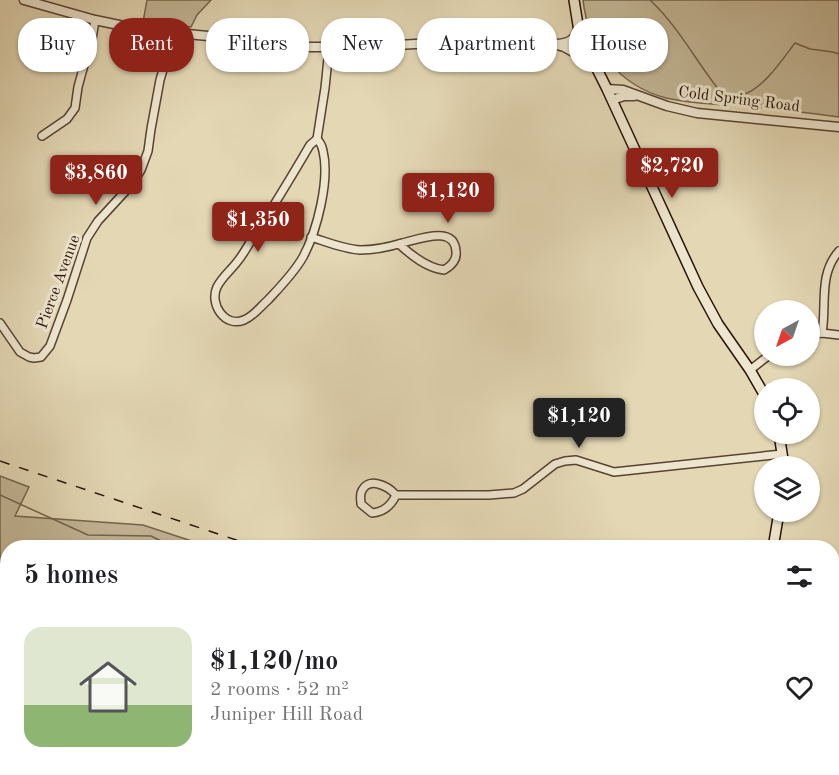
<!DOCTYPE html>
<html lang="en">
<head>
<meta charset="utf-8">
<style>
	body { margin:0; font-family:"Old Standard TT",serif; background:#f2f2f2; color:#202124; height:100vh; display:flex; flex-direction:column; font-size:22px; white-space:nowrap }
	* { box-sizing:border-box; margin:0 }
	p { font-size:20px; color:#757577 }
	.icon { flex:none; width:33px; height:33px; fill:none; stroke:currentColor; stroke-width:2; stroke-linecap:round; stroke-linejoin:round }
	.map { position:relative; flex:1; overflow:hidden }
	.panel { position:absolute; left:0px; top:540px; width:840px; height:236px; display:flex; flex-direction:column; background:#fff; border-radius:24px 24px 0 0; box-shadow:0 2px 4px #0004 }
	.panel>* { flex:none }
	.top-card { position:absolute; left:18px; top:18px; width:804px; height:54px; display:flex; gap:12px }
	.needle { width:39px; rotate:220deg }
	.tools { position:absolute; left:754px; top:300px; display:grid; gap:12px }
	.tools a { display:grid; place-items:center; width:66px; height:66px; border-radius:50%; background:#fff; box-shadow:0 2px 4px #0004; font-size:30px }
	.price { position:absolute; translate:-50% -51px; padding:0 14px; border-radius:6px; background:#8f2418; color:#fff; font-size:20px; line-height:39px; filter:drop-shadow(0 2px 3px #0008) }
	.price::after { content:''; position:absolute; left:50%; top:36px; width:18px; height:14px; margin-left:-9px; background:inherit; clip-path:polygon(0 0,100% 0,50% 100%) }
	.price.on { background:#222; color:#fff }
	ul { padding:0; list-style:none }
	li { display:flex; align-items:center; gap:18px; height:150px; padding:0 24px }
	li+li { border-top:2px solid #e0e0e0 }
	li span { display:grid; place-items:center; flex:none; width:168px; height:120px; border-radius:18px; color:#555 }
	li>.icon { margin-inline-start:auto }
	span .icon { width:72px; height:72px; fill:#fffc; stroke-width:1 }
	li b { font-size:26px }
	h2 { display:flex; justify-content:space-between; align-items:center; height:72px; padding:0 24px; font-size:26px }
	.pill { padding:0 21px; border-radius:24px; background:#fff; box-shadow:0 2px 4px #0004; font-size:21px; line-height:54px }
	.pill.on { background:#8f2418; color:#fff }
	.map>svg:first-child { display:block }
</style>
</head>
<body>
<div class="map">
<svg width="839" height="775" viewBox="0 0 839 775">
	<rect width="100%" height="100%" fill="#e3d7b4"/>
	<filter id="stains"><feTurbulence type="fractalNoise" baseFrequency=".00333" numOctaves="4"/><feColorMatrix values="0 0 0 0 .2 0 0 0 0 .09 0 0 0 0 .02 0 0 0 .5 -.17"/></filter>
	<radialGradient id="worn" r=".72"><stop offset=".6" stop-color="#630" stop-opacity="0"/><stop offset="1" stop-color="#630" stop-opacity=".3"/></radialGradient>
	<g fill="#c3b696" stroke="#76644e" stroke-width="1.5">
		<path d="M147,0H211L197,15L191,27L143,22Z"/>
		<path d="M583,0H839V117C807,113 775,109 744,106C718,104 691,104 666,98C620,86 588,47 583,0Z"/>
		<path d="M0,476L29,487L15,516L143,525L210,547L8,548V768H59L57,775H0Z"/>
		<path d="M839,602V704L833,698L832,611Z"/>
		<path d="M60,768H638L634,775H58Z"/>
	</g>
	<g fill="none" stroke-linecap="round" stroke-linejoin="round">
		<g stroke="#73604b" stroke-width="1.5">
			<path d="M650,0C679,27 697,63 722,94C730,95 738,97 745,94C765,86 782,60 795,43L810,49L833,52L839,54"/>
			<path d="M0,495L88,535L151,536L175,548"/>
			<path d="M832,687L839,672"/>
			<path d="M832,738L839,747"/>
		</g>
		<defs>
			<g id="minor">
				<path d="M42,136L67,119L75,108L78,87L84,65L90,52L95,20"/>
				<path d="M317,139C320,142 322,146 323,151C330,180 317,231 303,257C294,273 281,286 268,300C260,307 254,316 244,320C225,328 209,304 217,287C222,277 231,270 237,262C243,255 247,247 252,239C273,208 291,177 310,145Z"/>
				<path d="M317,139L325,88L329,49"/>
				<path d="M311,237C327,242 344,249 360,250C373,250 389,247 402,243C417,240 455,224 456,252C457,260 451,266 444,270C427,268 412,256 399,244"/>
				<path d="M0,323L20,352L29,357L34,358L41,357L50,346L67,300L87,238L98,221L133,183L141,170L148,151L151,129L160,80L174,33"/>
				<path d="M822,333C827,304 818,275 839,251"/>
				<path d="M810,335L822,333L839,335"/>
				<path d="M750,370L768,356"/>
				<path d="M396,495C388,486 367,475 361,493C360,497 361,501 361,504L372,513C384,512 391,506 396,495H489L514,493L523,489L555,464L565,461L576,460L614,472L782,454"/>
				<path d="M756,768L761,775"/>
			</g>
			<g id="tertiary">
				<path d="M24,0L95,20L143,30L241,39L301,47H362L433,43L504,36H524L564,47L593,63"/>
				<path d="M557,44C570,43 577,39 578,26"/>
				<path d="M607,89L623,90L667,106L697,113L839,127"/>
				<path d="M612,100L624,96H634"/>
			</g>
			<g id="secondary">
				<path d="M574,0L578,25L583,41L607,89L698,287L718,324L750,370L765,396"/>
				<path d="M779,434L784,466"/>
				<path d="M773,548L779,512"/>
				<path d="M832,708L839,714"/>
				<path d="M686,775L690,768"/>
			</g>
		</defs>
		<use href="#minor" stroke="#584332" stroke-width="10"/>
		<use href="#tertiary" stroke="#584332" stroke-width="11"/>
		<use href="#secondary" stroke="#291206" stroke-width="12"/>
		<use href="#minor" stroke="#ede5ce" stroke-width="7"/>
		<use href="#tertiary" stroke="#ede5ce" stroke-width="8"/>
		<use href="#secondary" stroke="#ede5ce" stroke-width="9"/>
		<g stroke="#291206" stroke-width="1.5" stroke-dasharray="10 10" stroke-linecap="butt">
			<path d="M0,461L260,548"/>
			<path d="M787,768L795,775"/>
		</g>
	</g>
	<g text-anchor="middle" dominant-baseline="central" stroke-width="6" stroke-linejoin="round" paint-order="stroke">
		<g font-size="16" fill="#291206" stroke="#ede5ce">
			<text transform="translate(739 100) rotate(7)">Cold Spring Road</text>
			<text transform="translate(59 282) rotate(-70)">Pierce Avenue</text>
		</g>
	</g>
	<rect width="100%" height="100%" filter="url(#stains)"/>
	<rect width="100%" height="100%" fill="url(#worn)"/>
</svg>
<div class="tools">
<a><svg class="needle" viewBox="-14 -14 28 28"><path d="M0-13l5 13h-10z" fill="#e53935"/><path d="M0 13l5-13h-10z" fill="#757577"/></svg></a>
<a><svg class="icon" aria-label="locate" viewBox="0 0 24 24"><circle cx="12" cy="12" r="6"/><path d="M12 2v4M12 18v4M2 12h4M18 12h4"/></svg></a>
<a><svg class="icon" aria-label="layers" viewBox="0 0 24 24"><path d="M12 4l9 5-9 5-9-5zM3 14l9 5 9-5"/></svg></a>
</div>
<b class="price" style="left:672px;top:199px">$2,720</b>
<b class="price" style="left:96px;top:206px">$3,860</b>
<b class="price" style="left:448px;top:224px">$1,120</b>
<b class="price" style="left:258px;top:253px">$1,350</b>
<b class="price on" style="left:579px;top:449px">$1,120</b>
<div class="top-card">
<a class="pill">Buy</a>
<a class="pill on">Rent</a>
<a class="pill">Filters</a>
<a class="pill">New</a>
<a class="pill">Apartment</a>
<a class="pill">House</a>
</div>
<section class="panel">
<h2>5 homes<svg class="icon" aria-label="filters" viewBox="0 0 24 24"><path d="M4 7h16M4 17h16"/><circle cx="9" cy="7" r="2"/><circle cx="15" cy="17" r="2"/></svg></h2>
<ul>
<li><span style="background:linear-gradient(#dfe7d0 65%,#8fb573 0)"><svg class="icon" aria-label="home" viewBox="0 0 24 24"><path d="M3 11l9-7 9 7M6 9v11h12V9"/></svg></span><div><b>$1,120/mo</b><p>2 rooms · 52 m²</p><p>Juniper Hill Road</p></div><svg class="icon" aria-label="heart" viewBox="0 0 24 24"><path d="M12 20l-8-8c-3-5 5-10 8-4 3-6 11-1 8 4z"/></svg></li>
</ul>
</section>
</div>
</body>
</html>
